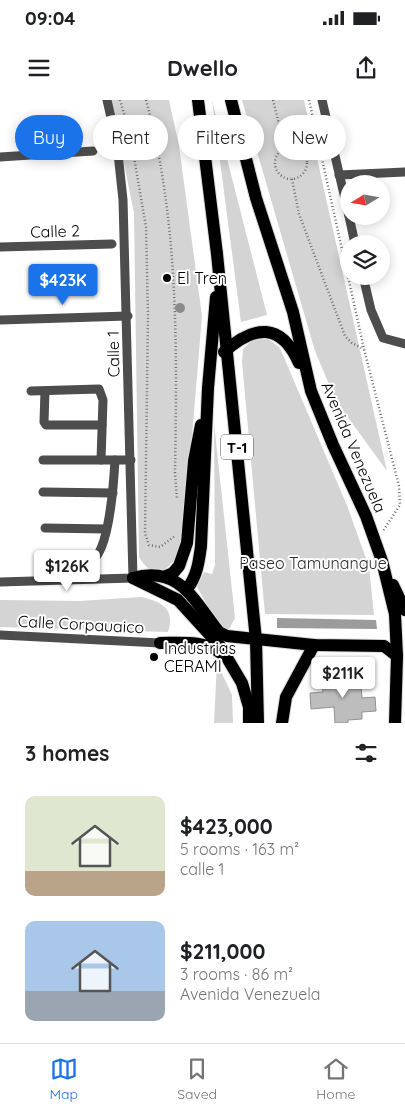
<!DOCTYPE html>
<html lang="en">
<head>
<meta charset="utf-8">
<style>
	body { margin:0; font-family:Quicksand,sans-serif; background:#f2f2f2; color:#202124; height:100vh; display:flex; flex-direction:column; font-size:19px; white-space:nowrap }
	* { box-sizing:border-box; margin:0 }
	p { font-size:16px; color:#757577 }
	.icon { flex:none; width:28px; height:28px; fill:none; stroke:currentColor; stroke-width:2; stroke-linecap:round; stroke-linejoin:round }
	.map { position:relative; height:623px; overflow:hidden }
	.side { display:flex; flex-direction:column; background:#fff; flex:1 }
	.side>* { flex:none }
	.guide { position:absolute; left:15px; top:15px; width:375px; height:45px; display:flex; gap:10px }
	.needle { width:32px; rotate:259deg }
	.tools { position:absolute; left:340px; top:75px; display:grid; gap:10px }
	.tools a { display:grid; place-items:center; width:50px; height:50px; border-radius:50%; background:#fff; box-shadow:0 2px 12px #0003; font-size:25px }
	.price { position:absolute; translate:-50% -42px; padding:0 11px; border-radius:5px; background:#fff; color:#222; font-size:16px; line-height:32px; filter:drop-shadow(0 1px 2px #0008) }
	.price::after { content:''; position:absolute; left:50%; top:30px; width:15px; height:11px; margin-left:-8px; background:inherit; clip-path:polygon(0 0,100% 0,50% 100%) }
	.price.selected { background:#1a73e8; color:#fff }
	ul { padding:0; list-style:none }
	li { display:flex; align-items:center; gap:15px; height:125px; padding:0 25px }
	li span { display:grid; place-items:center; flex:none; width:140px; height:100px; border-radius:10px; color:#555 }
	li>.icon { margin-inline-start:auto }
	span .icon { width:60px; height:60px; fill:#fffc; stroke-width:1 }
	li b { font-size:21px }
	h2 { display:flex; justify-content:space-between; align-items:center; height:60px; padding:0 25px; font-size:21px }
	.chip { padding:0 18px; border-radius:22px; background:#fff; box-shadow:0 2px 12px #0003; font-size:18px; line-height:45px }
	.chip.selected { background:#1a73e8; color:#fff }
	.status { display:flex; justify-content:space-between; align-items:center; height:35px; padding:0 25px; background:#fff; direction:ltr }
	.status svg { height:14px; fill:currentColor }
	header { display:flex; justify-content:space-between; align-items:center; height:65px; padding:0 25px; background:#fff; font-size:22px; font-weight:700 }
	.tabs { display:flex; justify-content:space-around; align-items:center; height:70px; border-top:1px solid #e0e0e0; background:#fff; font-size:14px; color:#757577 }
	.tabs a { display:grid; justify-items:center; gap:2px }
	.tabs .selected { color:#1a73e8 }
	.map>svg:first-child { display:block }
</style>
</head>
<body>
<div class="status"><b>09:04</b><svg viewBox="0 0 49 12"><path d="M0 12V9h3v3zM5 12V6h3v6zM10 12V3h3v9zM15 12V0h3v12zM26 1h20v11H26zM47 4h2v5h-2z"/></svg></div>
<header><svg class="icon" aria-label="menu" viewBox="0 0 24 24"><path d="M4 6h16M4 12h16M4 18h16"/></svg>Dwello<svg class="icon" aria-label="share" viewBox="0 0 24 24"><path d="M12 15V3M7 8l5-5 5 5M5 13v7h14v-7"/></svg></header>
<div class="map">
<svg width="405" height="623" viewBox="0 0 405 623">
	<rect width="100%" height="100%" fill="#fff"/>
	<g fill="#d4d4d4">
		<path d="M111,0H169L179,46L202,216L183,444L174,461L163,471C150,472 146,468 139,457L134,113Z"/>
		<path d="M212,0L267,215L241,222Z"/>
		<path d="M242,0H304L387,371L336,301L315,251Z"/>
		<path d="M266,237L280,248L348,408L369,467L374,515L265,514L242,262L243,249L254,238Z"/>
		<path d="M214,323L235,518L229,529L222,528L218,524L197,487L204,472L212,474L215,465Z"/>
		<path d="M141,497C161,501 176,509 168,532L0,527V500L80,501Z"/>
		<path d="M217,563L232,595L233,623H214Z"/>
	</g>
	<path fill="#9b9b9b" d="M277,518L376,520L377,529L277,528Z"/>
	<path fill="#bdbdbd" stroke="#919191" d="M351,570L352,585H361L362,598L375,597L376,611L362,612V619L348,620V623H335L334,607L311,609L310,593L323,592L322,584L335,583L334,571Z"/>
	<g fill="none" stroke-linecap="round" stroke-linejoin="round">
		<defs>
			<g id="major">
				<path d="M198,0L217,154L256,540L258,623"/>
				<path d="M231,0L256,98L293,212L311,291L333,345L366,416L382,461L395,514L397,556L395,623"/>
				<path d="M224,252C254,225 281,222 299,263"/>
				<path d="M166,476L173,473L179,466L187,443L194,361L201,325"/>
				<path d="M133,478C180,465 194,501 219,532L227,536L314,545L384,546L397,556"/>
				<path d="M133,478L178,500L220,546L242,583L249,607V623"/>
				<path d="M393,485L405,510"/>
				<path d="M187,489C197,477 199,461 201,446L208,288L216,197"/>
				<path d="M160,543C180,543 206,540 222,554"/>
				<path d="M282,623L286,597L314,545"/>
			</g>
		</defs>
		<use href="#major" stroke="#dbdbdb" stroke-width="14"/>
		<g stroke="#6f6f6f" stroke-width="2.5" stroke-dasharray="1 2.5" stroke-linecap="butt">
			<path d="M120,0L130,34L146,127L148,215L145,433L149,445L160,447L175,436"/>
			<path d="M146,0C179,121 177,249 175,373L177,399"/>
			<path d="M273,0L285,48"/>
			<path d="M309,0L364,249L399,386L400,405L383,431"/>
			<circle cx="291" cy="63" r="16"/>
			<path d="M292,79L299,114L345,236L352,243L364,249"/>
		</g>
		<g stroke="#4d4d4d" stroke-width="9">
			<path d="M322,0L349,116"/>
			<path d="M0,57L93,51"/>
			<path d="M339,75L405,72"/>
			<path d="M349,116L355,144"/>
			<path d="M0,147L112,144"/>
			<path d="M363,176L371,210L383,238L405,244"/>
			<path d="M0,220L128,216"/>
			<path d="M31,291L99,289L103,300L101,360"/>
			<path d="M45,291L44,322L46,325H102"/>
			<path d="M43,360H131"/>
			<path d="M43,392L113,393"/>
			<path d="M45,428L106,429"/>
			<path d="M47,460C60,460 77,464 90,461C109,458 114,378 115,360"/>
			<path d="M0,482L133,478L123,100L117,44L107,0"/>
			<path d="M0,535L160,543"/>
		</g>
		<use href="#major" stroke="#000" stroke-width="12"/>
	</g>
	<circle fill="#8a8a8a" cx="180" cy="208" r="5"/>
	<g fill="#000" stroke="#fff" stroke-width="2">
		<circle cx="167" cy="178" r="5"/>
		<circle cx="154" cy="557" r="5"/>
	</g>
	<g text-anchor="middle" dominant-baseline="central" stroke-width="4" stroke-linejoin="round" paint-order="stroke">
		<rect fill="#fff" stroke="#4c4c4c" stroke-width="1" x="221" y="334.5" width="32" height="25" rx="4"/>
		<g font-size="15" font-weight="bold" fill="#000">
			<text x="237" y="347">T-1</text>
		</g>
		<g font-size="16" fill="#000" stroke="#fff">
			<text transform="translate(55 131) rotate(-2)">Calle 2</text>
			<text transform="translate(113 254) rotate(-91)">Calle 1</text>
			<text transform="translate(354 347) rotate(67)">Avenida Venezuela</text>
			<text transform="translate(81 524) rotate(3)">Calle Corpauaico</text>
		</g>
		<g font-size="16" fill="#000" stroke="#fff" text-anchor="start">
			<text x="177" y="178">El Tren</text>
			<text x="164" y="548">Industrias<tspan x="164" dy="18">CERAMI</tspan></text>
		</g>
		<g font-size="16" fill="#2b2b2b" stroke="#fff">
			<text x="313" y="463">Paseo Tamunangue</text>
		</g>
	</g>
</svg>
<div class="tools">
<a><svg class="needle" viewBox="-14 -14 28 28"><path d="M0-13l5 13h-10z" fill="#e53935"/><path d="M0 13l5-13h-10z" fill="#757577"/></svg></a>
<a><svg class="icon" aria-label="layers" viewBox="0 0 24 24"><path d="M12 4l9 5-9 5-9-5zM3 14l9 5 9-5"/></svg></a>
</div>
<b class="price selected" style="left:63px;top:206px">$423K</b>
<b class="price" style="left:67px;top:492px">$126K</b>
<b class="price" style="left:343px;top:599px">$211K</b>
<div class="guide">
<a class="chip selected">Buy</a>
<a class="chip">Rent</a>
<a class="chip">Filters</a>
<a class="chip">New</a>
</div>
</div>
<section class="side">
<h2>3 homes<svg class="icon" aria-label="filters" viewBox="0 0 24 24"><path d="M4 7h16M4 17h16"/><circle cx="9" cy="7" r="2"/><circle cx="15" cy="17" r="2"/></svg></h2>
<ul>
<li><span style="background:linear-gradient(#dfe7d0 75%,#b9a48a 0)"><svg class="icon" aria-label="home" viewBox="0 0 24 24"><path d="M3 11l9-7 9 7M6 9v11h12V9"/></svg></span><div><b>$423,000</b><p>5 rooms · 163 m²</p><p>calle 1</p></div></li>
<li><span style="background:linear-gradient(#a9c7e8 70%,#9aa5b1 0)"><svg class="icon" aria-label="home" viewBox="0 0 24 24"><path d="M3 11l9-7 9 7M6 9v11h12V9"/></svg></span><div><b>$211,000</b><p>3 rooms · 86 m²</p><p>Avenida Venezuela</p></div></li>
</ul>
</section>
<nav class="tabs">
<a class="selected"><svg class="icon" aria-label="map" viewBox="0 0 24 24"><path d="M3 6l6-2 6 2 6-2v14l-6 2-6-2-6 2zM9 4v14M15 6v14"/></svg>Map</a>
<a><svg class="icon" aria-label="saved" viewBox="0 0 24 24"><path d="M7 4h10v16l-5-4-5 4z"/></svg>Saved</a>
<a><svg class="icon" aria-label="home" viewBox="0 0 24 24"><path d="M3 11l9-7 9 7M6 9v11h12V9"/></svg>Home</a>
</nav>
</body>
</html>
